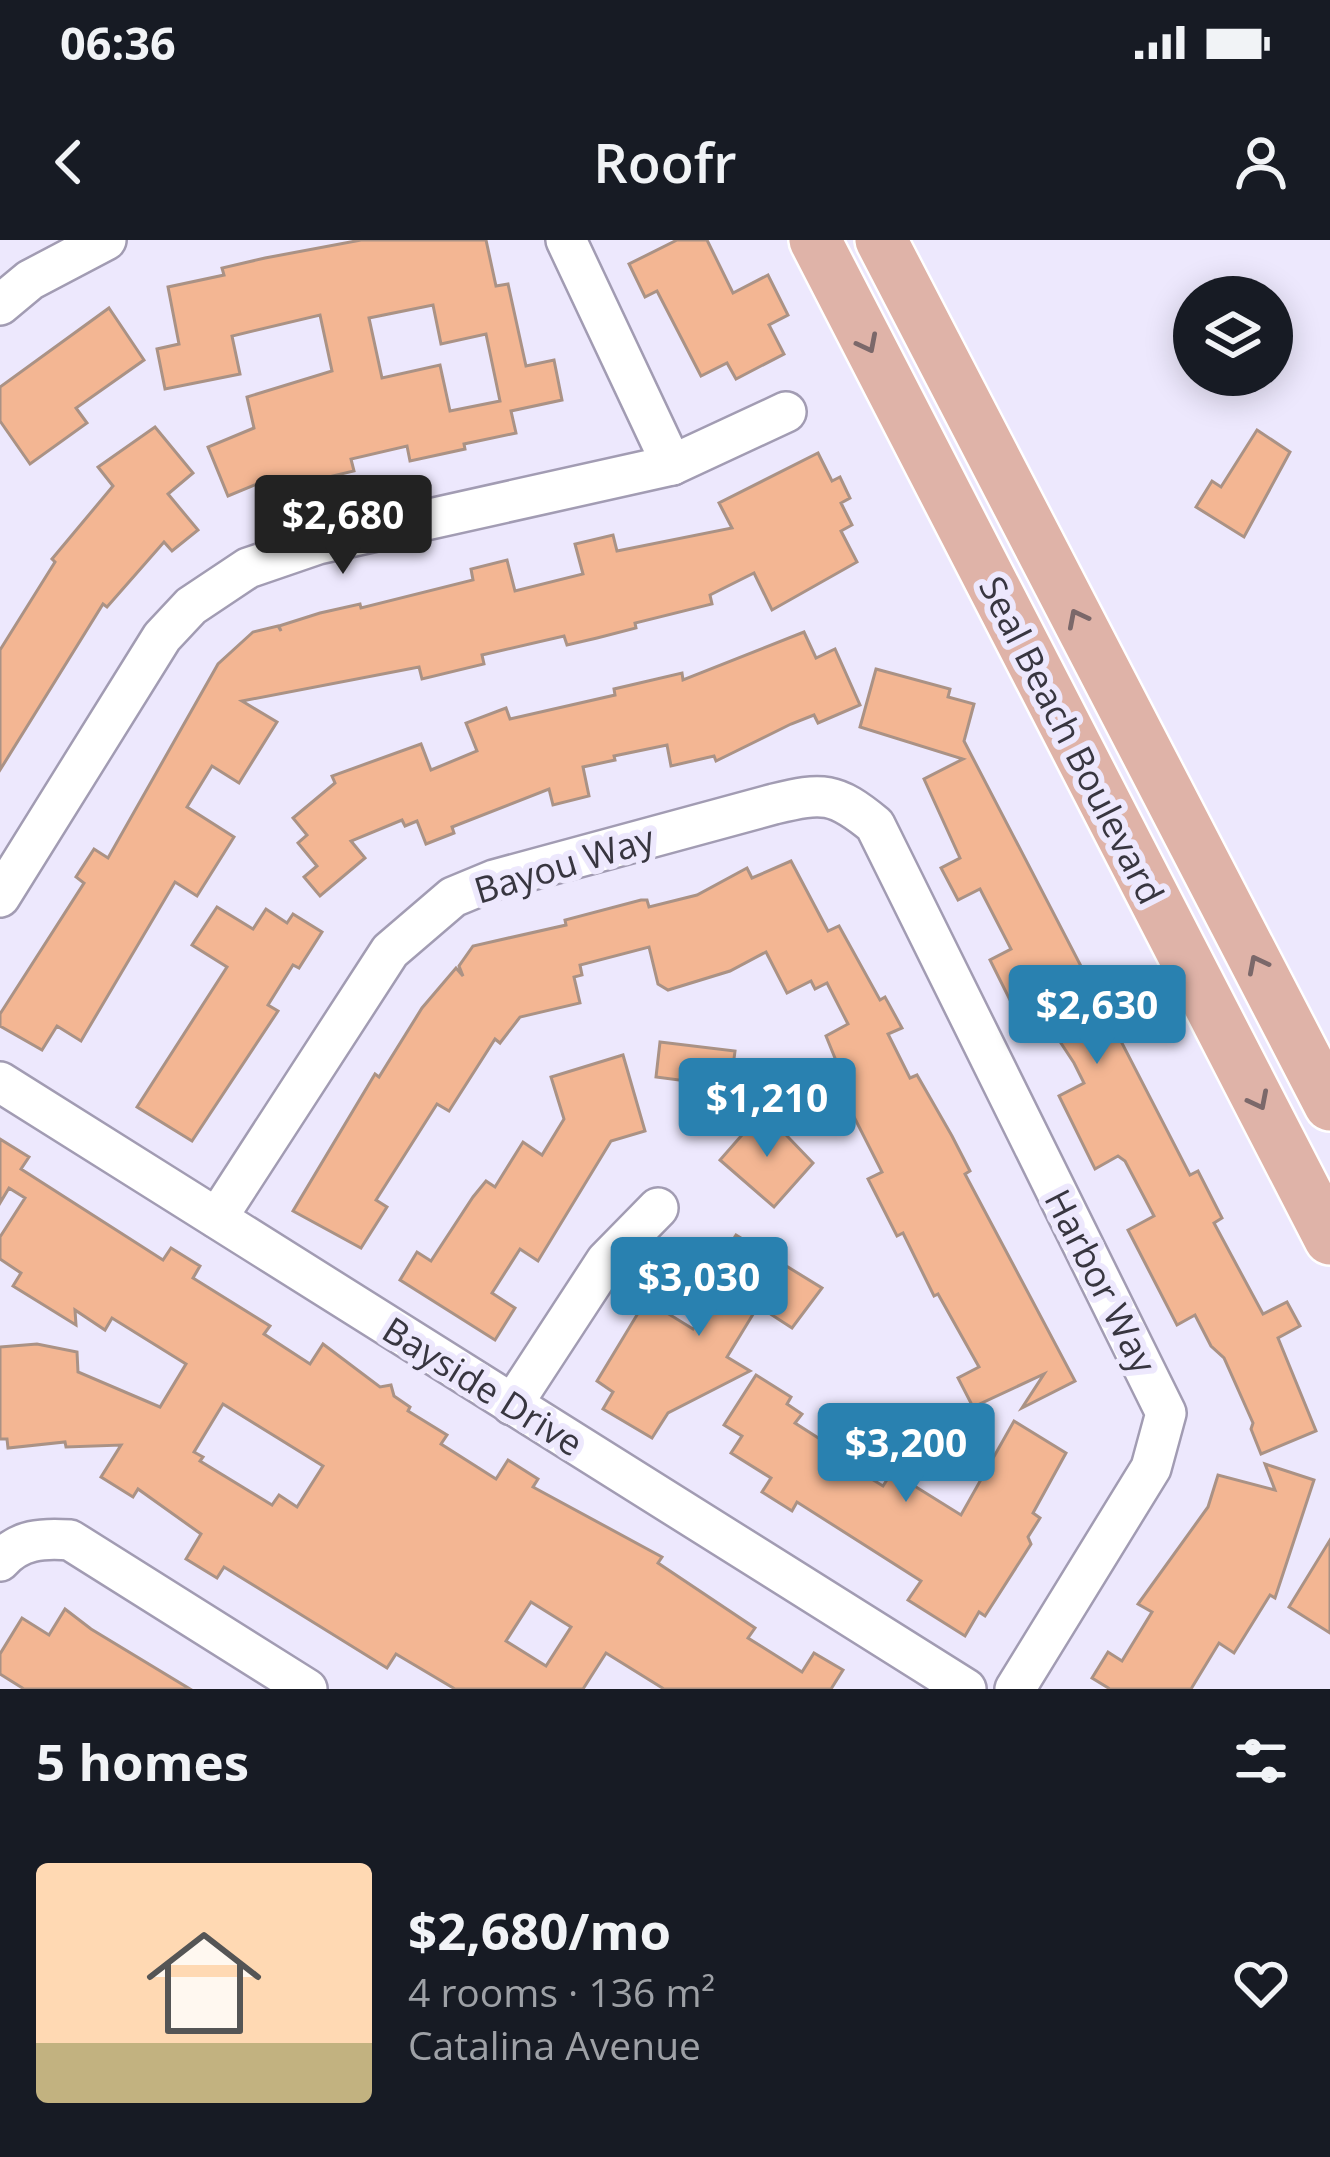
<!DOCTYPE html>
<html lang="en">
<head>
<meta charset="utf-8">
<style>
	body { margin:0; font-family:"Open Sans",sans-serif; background:#20242c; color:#f1f3f6; height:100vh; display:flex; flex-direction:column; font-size:45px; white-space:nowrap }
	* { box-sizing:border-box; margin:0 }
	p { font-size:39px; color:#9ea1a6 }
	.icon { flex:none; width:66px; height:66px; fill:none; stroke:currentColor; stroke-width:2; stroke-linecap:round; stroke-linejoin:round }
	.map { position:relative; height:1449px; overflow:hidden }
	.panel { display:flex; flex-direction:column; background:#171b24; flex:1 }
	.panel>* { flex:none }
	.fabs { position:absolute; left:1173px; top:36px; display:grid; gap:24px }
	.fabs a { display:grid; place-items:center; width:120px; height:120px; border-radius:50%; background:#171b24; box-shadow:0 6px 30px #0003; font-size:60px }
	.price { position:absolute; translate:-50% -102px; padding:0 27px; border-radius:12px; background:#2981b0; color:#fff; font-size:39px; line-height:78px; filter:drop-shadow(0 3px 6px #0008) }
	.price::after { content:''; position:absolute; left:50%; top:72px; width:36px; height:27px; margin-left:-18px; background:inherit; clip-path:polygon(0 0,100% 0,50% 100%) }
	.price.active { background:#222; color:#fff }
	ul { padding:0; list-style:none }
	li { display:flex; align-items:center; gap:36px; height:300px; padding:0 36px }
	li span { display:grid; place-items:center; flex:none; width:336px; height:240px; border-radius:12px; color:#555 }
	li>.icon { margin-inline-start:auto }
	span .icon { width:144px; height:144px; fill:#fffc; stroke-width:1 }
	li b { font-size:51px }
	h2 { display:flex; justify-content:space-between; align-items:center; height:144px; padding:0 36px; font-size:51px }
	.status { display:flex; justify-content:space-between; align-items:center; height:84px; padding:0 60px; background:#171b24; direction:ltr }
	.status svg { height:33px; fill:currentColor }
	header { display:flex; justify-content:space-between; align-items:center; height:156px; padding:0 36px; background:#171b24; font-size:54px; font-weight:600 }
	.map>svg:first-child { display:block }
</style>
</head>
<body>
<div class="status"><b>06:36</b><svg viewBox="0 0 49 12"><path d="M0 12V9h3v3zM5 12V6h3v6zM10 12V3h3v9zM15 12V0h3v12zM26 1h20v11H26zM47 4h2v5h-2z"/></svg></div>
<header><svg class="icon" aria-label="back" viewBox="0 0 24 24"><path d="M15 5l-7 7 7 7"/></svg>Roofr<svg class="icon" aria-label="person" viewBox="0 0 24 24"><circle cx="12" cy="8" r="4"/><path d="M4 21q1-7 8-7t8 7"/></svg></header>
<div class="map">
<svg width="1330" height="1449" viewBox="0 0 1330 1449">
	<rect width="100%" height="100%" fill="#ede8fd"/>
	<g fill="#f3b693" stroke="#aa9285" stroke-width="3" fill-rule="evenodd">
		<path d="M361,0H486L496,46L508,44L526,126L554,120L562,160L511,171L516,193L464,204L465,209L410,221L407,206L351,219L354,231L303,243L306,256L270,266L264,241L228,256L208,207L254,188L247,157L332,131L320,75L232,96L240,134L165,149L157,109L179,104L168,47L224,35L222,28L265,18ZM433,65L441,104L486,94L500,161L450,171L440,125L382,138L369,78Z"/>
		<path d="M677,0H707L733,53L768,35L788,75L769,85L784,114L736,139L727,123L701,136L657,51L645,57L629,24Z"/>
		<path d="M109,68L144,120L76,168L87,183L30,224L0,181V147Z"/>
		<path d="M155,187L193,233L168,254L198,290L172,311L164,302L107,367L103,364L0,530V410L55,322L52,319L113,246L98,227Z"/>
		<path d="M1257,190L1290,212L1244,297L1196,267L1212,241L1221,247Z"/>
		<path d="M818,213L832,241L840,237L850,258L841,263L852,285L841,291L857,322L772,370L754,333L710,355L712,364L635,383L636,388L597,398L567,405L564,396L482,415L484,424L422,439L419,427L242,461L277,482L239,543L212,526L187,567L234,597L197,656L175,642L81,801L57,786L42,810L0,786V774L84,643L76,637L94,609L108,618L218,424L253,392L278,386L281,391L279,386L320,373L360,364L361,368L473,340L471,329L507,320L515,351L583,334L575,304L613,295L617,311L732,288L719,263Z"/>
		<path d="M804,392L816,418L835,409L860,465L818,483L814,475L791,484L716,521L714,516L671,526L667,505L614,516L615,520L583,527L589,556L553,565L549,549L452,587L454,593L426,604L417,581L405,586L402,580L351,601L365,618L320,656L304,637L317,626L298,603L307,595L293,578L335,543L332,536L421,504L431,530L477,511L466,483L506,468L510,479L615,455L614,449L682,433L683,440Z"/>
		<path d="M876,429L950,449L948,457L974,464L964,501L1098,759L1114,751L1125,772L1110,780L1190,935L1198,931L1222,978L1214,983L1263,1074L1287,1062L1300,1086L1278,1098L1316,1191L1261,1214L1251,1189L1253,1183L1224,1118L1211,1106L1195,1075L1177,1085L1128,990L1154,976L1125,921L1118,916L1095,929L1059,856L1084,843L1074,823L1049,785L1028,796L990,720L1011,709L980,649L958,660L941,628L960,618L924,539L963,519L860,487Z"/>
		<path d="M791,621L828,691L839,686L880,760L885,757L902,788L888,794L910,838L917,835L952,896L970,931L965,934L1075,1141L1022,1168L1044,1134L973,1167L958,1138L979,1127L938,1054L934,1056L903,993L897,996L868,939L882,932L846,861L834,867L816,834L837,823L826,796L848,784L827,743L815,749L811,741L787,753L766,712L730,731L668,750L658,744L649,707L580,725L582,735L574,737L580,763L520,777L500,803L495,799L449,871L437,864L376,960L387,967L361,1008L293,971L375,834L379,837L422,768L456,728L463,736L459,726L473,706L566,685L565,680L641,660H647L649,667L697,655L747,628L752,638Z"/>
		<path d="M217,667L253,689L266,669L287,683L293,674L322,692L299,728L293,725L268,765L278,771L192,901L137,867L227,727L192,705Z"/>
		<path d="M660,802L735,811L725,889L681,884L687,841L656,837Z"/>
		<path d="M623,815L645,891L611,901L538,1021L520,1009L492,1053L515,1068L495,1100L400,1040L417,1012L431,1021L473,957L486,941L495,947L523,902L542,915L564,879L551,837Z"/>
		<path d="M763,871L813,923L774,967L720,920Z"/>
		<path d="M0,899L29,917L21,929L163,1020L171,1008L200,1026L193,1038L270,1086L264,1094L310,1124L323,1104L380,1147L391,1145L394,1156L410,1167L408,1171L447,1195L441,1204L496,1239L508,1220L538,1239L533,1247L662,1317L658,1323L755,1388L748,1398L802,1432L814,1413L843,1430L831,1449H664L606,1413L583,1449H455L396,1414L387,1428L224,1327L217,1338L186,1319L201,1294L138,1249L133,1257L101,1237L121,1205L66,1207L65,1202L8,1208L7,1199H0V1107L37,1104L77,1112L78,1132L160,1167L186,1124L112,1078L105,1090L75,1070L76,1085L13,1046L21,1033L0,1019V997L25,958L9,948L0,963ZM223,1164L323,1226L297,1267L279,1255L272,1265L200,1221L203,1217L194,1212ZM531,1362L571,1387L546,1426L506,1401Z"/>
		<path d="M736,995L822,1048L792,1088L758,1066L727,1117L750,1131L668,1173L652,1198L603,1169L613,1152L597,1141L646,1060L693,1089L722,1043L710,1036Z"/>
		<path d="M756,1135L791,1157L787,1164L802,1174L795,1183L845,1215L841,1220L883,1246L892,1232L961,1275L1014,1181L1066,1213L1033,1273L1040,1278L1028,1297L1031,1304L985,1376L979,1372L965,1396L908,1360L921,1341L797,1262L792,1271L762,1252L771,1238L731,1213L742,1196L724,1185Z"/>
		<path d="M1265,1224L1314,1240L1275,1358L1270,1355L1234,1413L1219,1403L1191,1449H1110L1092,1438L1108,1412L1122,1421L1152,1372L1138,1364L1208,1267L1218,1235L1275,1250Z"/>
		<path d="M1330,1300V1393L1289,1367Z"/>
		<path d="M65,1369L91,1389L190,1449H24L0,1434V1414L22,1378L49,1395Z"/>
	</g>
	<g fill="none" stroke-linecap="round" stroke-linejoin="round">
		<defs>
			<g id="minor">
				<path d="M566,0L672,225"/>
				<path d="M0,65L30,40L106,0"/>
				<path d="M0,657L162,397L191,366L248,328L318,304L672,225L786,172"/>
				<path d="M0,842L966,1449"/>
				<path d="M217,978L390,711L453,657L494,640L774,564C823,552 835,552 875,585L1166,1173L1151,1228L1015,1449"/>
				<path d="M512,1165L606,1021L658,968"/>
				<path d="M0,1321C19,1299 43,1298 70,1300L307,1449"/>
			</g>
			<g id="major">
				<path d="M815,0L1330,999"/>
				<path d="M881,0L1330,865"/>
			</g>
		</defs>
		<use href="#minor" stroke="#a29cb3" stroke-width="44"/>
		<use href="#major" stroke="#fff" stroke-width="56"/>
		<use href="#minor" stroke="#fff" stroke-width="39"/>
		<use href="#major" stroke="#dfb3a8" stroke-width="51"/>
	</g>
	<defs><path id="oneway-chevron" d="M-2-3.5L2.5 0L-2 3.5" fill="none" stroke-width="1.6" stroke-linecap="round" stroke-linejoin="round" transform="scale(3)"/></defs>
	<g stroke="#7b686a">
		<use href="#oneway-chevron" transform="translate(868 104) rotate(63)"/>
		<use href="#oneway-chevron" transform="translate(1077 378) rotate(-117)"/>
		<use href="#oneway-chevron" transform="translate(1257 724) rotate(-117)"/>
		<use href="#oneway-chevron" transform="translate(1259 861) rotate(63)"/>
	</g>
	<g text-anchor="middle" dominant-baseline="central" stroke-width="12" stroke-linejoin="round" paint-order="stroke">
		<g font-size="36" fill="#383640" stroke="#ede8fd">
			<text transform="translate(1072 500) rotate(63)">Seal Beach Boulevard</text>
			<text transform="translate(564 624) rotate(-17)">Bayou Way</text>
			<text transform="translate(1101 1041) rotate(63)">Harbor Way</text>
			<text transform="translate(483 1146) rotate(32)">Bayside Drive</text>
		</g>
	</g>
</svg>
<div class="fabs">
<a><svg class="icon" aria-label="layers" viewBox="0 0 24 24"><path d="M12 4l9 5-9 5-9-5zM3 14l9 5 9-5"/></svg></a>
</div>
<b class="price active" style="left:343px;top:337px">$2,680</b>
<b class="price" style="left:1097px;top:827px">$2,630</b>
<b class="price" style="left:767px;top:920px">$1,210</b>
<b class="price" style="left:699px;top:1099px">$3,030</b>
<b class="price" style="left:906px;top:1265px">$3,200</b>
</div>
<section class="panel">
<h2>5 homes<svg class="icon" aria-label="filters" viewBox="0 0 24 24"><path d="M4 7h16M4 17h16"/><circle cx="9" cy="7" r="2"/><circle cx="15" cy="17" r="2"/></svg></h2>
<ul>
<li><span style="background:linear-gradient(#ffd9b3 75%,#c2b280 0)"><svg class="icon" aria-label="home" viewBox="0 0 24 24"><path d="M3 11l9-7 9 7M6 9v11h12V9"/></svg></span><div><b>$2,680/mo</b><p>4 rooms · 136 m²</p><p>Catalina Avenue</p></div><svg class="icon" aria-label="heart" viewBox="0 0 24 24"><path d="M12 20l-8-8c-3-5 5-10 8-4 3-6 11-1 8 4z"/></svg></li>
</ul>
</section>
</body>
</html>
